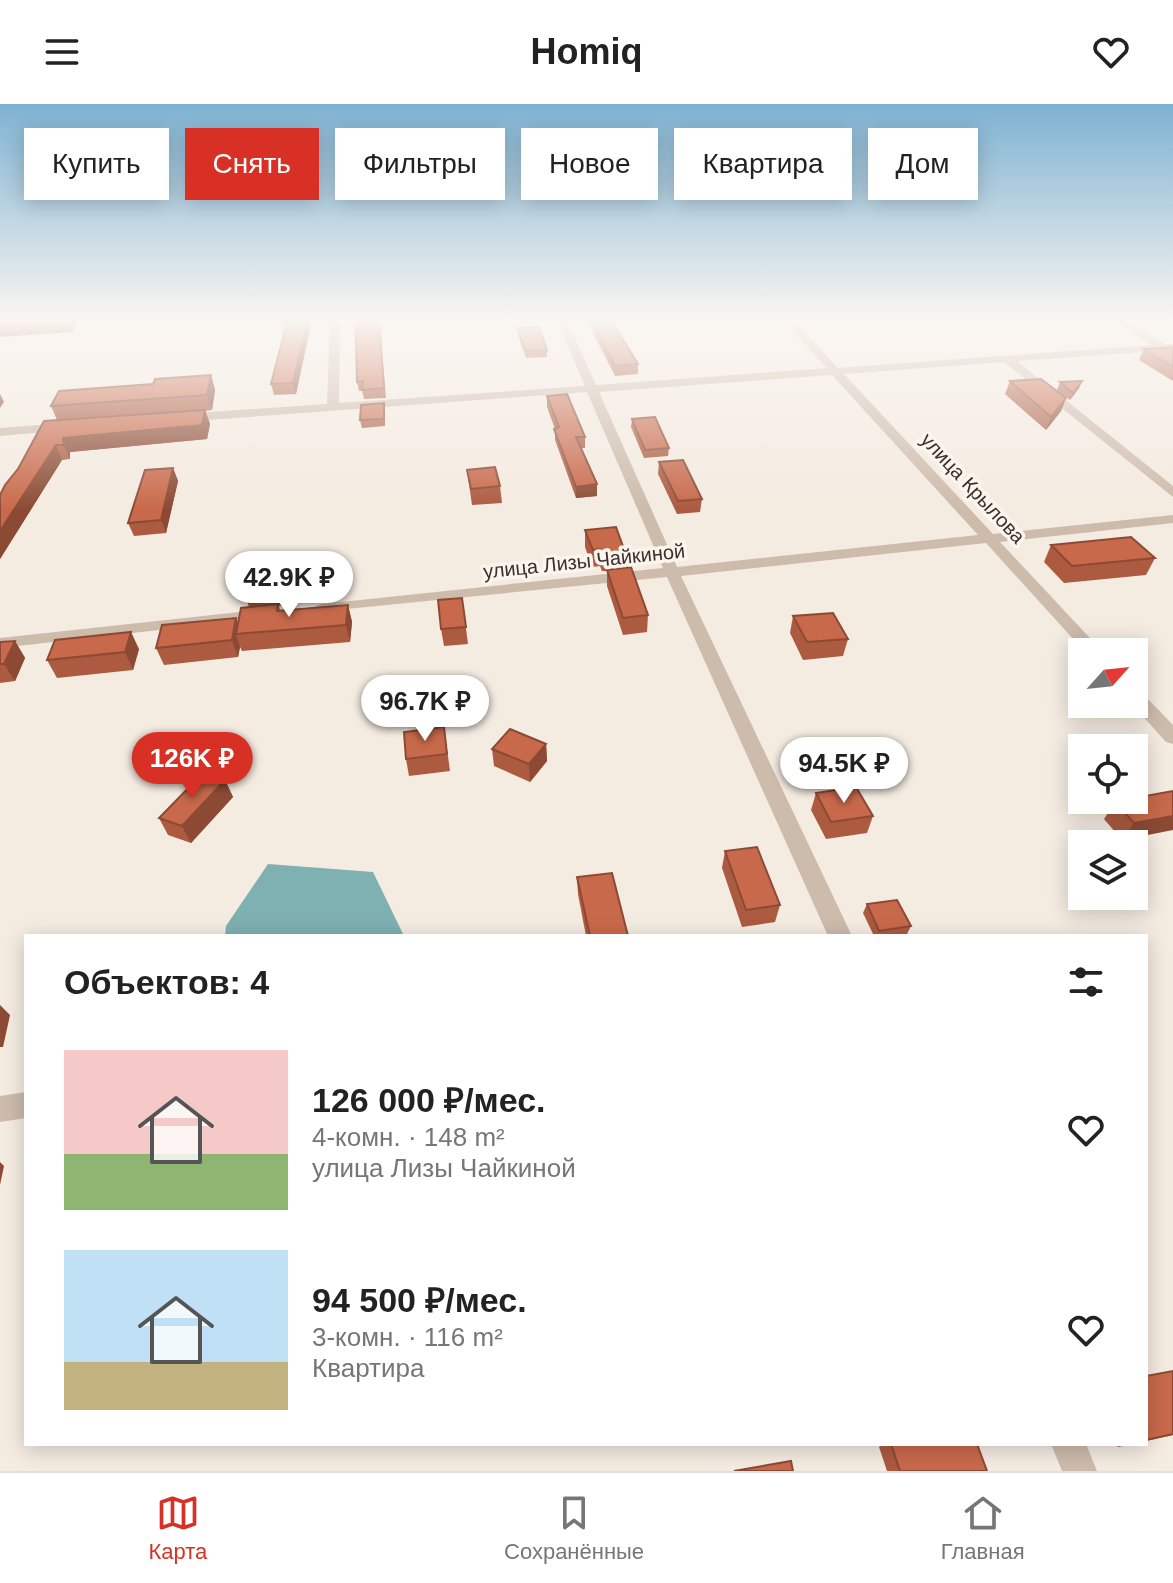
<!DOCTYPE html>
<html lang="ru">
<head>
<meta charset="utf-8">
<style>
	body { margin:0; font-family:Helvetica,sans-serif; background:#f6f6f6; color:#222; height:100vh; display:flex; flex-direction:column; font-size:30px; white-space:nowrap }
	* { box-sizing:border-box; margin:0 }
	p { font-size:26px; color:#767676 }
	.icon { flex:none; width:44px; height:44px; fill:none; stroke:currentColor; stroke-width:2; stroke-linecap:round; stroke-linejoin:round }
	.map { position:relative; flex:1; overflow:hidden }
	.panel { position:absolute; left:24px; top:830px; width:1124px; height:512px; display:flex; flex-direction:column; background:#fff; border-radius:0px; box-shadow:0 4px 20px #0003 }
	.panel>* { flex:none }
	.top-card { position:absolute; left:24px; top:24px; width:1126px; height:72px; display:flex; gap:16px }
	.needle { width:52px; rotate:63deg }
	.controls { position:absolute; left:1068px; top:534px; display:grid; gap:16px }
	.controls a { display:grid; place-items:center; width:80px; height:80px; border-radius:0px; background:#fff; box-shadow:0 4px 20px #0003; font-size:40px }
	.price { position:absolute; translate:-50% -68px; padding:0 18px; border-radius:28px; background:#fff; color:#222; font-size:26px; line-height:52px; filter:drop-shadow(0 2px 4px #0008) }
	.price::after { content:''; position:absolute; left:50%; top:48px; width:24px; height:18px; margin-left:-12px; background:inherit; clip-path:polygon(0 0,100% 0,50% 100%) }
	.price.current { background:#d93025; color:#fff }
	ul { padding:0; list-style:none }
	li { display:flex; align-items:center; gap:24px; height:200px; padding:0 40px }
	li span { display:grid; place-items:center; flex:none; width:224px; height:160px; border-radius:0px; color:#555 }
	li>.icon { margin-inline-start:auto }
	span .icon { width:96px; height:96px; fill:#fffc; stroke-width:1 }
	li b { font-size:34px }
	h2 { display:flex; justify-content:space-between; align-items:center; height:96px; padding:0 40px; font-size:34px }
	.tag { padding:0 28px; border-radius:0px; background:#fff; box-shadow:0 4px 20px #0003; font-size:28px; line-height:72px }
	.tag.current { background:#d93025; color:#fff }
	header { display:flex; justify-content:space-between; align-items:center; height:104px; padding:0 40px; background:#fff; font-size:36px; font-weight:800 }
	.menu { display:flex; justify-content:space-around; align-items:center; height:112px; border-top:2px solid #e0e0e0; background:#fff; font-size:22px; color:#767676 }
	.menu a { display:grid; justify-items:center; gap:4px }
	.menu .current { color:#d93025 }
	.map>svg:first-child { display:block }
</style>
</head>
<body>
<header><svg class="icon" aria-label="menu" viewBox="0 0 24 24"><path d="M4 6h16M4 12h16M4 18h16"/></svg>Homiq<svg class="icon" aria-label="heart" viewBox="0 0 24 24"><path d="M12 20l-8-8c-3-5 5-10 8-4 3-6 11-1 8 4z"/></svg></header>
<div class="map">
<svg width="1173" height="1367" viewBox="0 0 1173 1367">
	<rect width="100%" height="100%" fill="#f4ebe1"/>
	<path fill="#7fb0b2" d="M268,760L373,768L404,832H225L226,822Z"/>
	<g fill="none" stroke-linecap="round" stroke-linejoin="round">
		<g fill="#cdbbac" fill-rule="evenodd">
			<path d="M330,215H340L339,299L585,282L556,215H566L596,281L827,264L782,215H792L838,264L1152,241L1110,215H1122L1166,240H1173V246L1017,257L1173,382V393L1004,258L844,270L993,430L1173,411V419L1000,438L1103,548H1085L986,439L681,472L852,832H828L667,473L316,508V502L322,500L663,464L587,288L180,318L174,314L180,310L327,300ZM832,271L978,431L677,463L599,288Z"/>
			<path d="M64,319L68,320V326L0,332V324Z"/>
			<path d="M267,505L273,507V513L0,544V534Z"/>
			<path d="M1134,585L1140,587L1173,621V640L1166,638L1132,600Z"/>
			<path d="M26,988V1014L0,1018V992Z"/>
			<path d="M1051,1340H1086L1097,1367H1062Z"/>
		</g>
	</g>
	<g fill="#ac5a40">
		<path d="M281,215H312L296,290L274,291L271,280L286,221L282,222Z"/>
		<path d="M357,215H379L386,294L364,295L362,287H359L357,278Z"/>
		<path d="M587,215H610L638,260V270L615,272L587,217Z"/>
		<path d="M517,224L547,246V253L526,254L518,231Z"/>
		<path d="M1173,243V277L1139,256L1144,245Z"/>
		<path d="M211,271L215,286L212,306L205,307L210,320L207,335L70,348V355L62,356L0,455V391L57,316L51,302L153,280Z"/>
		<path d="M1010,277L1066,294L1061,307L1046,326L1005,290Z"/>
		<path d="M1082,277L1079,284L1070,296L1057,286L1060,278Z"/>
		<path d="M547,292L585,333V344H581L597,380V392L576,394L555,336V325L547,303Z"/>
		<path d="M384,299L385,307V322L362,324L360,316Z"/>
		<path d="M632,315L669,344L668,352L644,354L631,323Z"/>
		<path d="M659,358L702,395L700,408L677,410L658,370Z"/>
		<path d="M173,364L178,377L166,429L134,432L128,419Z"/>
		<path d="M467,366L500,382L502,399L472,401Z"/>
		<path d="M585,426L625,448V464L648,511L647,528L623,531L607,482V467H602L600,462L592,463L585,443Z"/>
		<path d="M1051,441L1155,454L1146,471L1064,479L1044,458Z"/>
		<path d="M284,456L289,473L285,501L279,502L280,506L348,501L352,518L350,538L242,547L240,543L238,553L164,561L156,544L236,514L238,519L249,503L244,488Z"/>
		<path d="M462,494L468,540L444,542L441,525Z"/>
		<path d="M793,512L848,535L843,552L803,556L790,529Z"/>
		<path d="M15,537L25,554L15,577L0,579V538Z"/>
		<path d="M139,545L133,566L57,574L47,556Z"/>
		<path d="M444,623L450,667L409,672L406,655Z"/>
		<path d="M546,640L547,657L530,678L494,662L492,645Z"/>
		<path d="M225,676L233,693L191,739L168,731L159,714Z"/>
		<path d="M1173,687L1122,736L1104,715L1115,698Z"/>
		<path d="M816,689L873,712L867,729L826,735L811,706Z"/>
		<path d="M725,747L780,801L775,818L742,823L722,764Z"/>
		<path d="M577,773L628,832H586L578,790Z"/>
		<path d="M867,800L911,822L907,830L894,832H874L863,809Z"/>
		<path d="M1173,1267V1331L1146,1337V1272Z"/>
		<path d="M884,1340H977L987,1367H887L879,1343Z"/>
		<path d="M1116,1340H1132L1118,1343Z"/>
	</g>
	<g fill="#8c4a34">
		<path d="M0,215H79L72,228L0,233Z"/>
		<path d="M307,215H312L296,290L293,279Z"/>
		<path d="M211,271L215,286L212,306L207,291Z"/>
		<path d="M1082,277L1079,284L1070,296L1073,289Z"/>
		<path d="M0,290L4,298L0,304Z"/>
		<path d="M1066,294L1061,307L1046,326L1051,313Z"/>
		<path d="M205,306L210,320L207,335L70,348V355L64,341L63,334Z"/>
		<path d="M56,341L62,356L0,455V427Z"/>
		<path d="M173,364L178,377L166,429L161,416Z"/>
		<path d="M597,380V392L576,394V383Z"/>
		<path d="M284,456L289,473L285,501L280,484Z"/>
		<path d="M348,501L352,518L350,538L346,521Z"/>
		<path d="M236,514L241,529L236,530L240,543L238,553L232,536Z"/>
		<path d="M131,528L139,545L133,566L125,548Z"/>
		<path d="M15,537L25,554L15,577L4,560Z"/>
		<path d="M546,640L547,657L530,678L529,660Z"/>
		<path d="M225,676L233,693L191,739L182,722Z"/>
		<path d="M1173,712V726L1122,736L1134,719Z"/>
		<path d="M0,901L10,911L3,943H0Z"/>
		<path d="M0,1058L4,1062L0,1081Z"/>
	</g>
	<g fill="#c8694b" stroke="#8c4a34" stroke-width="2">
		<path d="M288,215H307L293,279L271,280Z"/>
		<path d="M357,215H379L384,284L362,286L363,277L357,278L356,233Z"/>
		<path d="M591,215H610L638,260L615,262Z"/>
		<path d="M539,223L547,246L525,247L517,224Z"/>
		<path d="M1173,243V263L1144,245Z"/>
		<path d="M211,271L207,291L51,302L59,287L153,280L155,275Z"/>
		<path d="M1041,275L1066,294L1051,313L1010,277Z"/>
		<path d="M1082,277L1073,289L1060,278Z"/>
		<path d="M567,290L585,333H576L597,380L576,383L554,325L559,323L547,292Z"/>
		<path d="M384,299V315L360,316L361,301Z"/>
		<path d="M205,306L202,321L63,334L64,341H56L0,427V391L5,381L18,365L44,317Z"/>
		<path d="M655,313L669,344L645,346L632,315Z"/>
		<path d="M683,356L702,395L678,397L659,358Z"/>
		<path d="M495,363L500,382L471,385L467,366Z"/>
		<path d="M173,364L161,416L128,419L145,366Z"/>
		<path d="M616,423L625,448L602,451L600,445L593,446L585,426Z"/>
		<path d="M1131,433L1155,454L1072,462L1051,441Z"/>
		<path d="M284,456L280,484L244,488L249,459Z"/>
		<path d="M631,463L648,511L623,514L607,466Z"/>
		<path d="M462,494L466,523L441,525L438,496Z"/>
		<path d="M278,500L277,507L348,501L346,521L236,530L241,504Z"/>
		<path d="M833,509L848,535L807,538L793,512Z"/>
		<path d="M236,514L232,536L156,544L162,521Z"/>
		<path d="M131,528L125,548L47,556L55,536Z"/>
		<path d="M15,537L4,560H0V538Z"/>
		<path d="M444,623L447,650L406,655L404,628Z"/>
		<path d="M510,625L546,640L529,660L492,645Z"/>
		<path d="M203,669L225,676L182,722L159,714Z"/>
		<path d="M856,683L873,712L831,718L816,689Z"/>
		<path d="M1173,687V712L1134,719L1115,698L1134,696V694Z"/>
		<path d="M757,743L780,801L746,806L725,747Z"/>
		<path d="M612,769L628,832H590L577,773Z"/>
		<path d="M897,796L911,822L879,827L867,800Z"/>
		<path d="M1173,1267V1330L1146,1336V1272Z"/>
		<path d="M891,1340H977L987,1367H900Z"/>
		<path d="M791,1357L793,1367H734Z"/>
	</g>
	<linearGradient id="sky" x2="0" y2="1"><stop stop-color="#7eb2d2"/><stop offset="0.53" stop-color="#faf6f2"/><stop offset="1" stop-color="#faf6f2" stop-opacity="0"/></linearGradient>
	<rect width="1173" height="406" fill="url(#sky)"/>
	<g text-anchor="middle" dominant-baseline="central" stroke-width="7" stroke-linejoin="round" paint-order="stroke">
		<g font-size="20" fill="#3b302b" stroke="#fbf5ee">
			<text transform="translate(973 384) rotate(47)">улица Крылова</text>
			<text transform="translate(584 457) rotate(-6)">улица Лизы Чайкиной</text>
		</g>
	</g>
</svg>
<div class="controls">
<a><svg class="needle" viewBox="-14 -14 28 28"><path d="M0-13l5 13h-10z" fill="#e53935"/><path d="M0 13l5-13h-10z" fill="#767676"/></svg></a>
<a><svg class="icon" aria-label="locate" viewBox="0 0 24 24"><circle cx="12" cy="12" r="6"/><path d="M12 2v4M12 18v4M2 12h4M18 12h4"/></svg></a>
<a><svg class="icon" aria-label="layers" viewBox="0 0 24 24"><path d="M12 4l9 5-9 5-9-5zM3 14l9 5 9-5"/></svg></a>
</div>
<b class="price" style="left:289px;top:515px">42.9K ₽</b>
<b class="price" style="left:425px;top:639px">96.7K ₽</b>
<b class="price current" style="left:192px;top:696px">126K ₽</b>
<b class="price" style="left:844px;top:701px">94.5K ₽</b>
<div class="top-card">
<a class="tag">Купить</a>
<a class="tag current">Снять</a>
<a class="tag">Фильтры</a>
<a class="tag">Новое</a>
<a class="tag">Квартира</a>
<a class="tag">Дом</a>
</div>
<section class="panel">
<h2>Объектов: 4<svg class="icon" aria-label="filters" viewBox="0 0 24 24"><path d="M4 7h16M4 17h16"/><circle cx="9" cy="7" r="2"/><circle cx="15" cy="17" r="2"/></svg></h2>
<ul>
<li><span style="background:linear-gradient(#f6c9c9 65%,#8fb573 0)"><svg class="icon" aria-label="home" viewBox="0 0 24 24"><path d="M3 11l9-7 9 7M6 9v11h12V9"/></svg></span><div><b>126 000 ₽/мес.</b><p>4-комн. · 148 m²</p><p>улица Лизы Чайкиной</p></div><svg class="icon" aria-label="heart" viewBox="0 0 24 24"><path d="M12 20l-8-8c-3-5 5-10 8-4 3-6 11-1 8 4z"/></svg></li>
<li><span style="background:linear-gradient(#bfe0f5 70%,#c2b280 0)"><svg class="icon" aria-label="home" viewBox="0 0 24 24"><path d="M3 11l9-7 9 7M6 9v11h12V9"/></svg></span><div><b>94 500 ₽/мес.</b><p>3-комн. · 116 m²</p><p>Квартира</p></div><svg class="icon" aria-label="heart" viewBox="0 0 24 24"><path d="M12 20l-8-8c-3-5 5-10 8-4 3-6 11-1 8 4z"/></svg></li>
</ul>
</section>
</div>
<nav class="menu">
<a class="current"><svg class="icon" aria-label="map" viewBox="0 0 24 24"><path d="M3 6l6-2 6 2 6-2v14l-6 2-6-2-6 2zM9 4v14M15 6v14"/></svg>Карта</a>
<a><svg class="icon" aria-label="saved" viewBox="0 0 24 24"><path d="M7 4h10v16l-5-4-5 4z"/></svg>Сохранённые</a>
<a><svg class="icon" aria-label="home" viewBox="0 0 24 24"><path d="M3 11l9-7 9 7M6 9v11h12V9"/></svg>Главная</a>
</nav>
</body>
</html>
